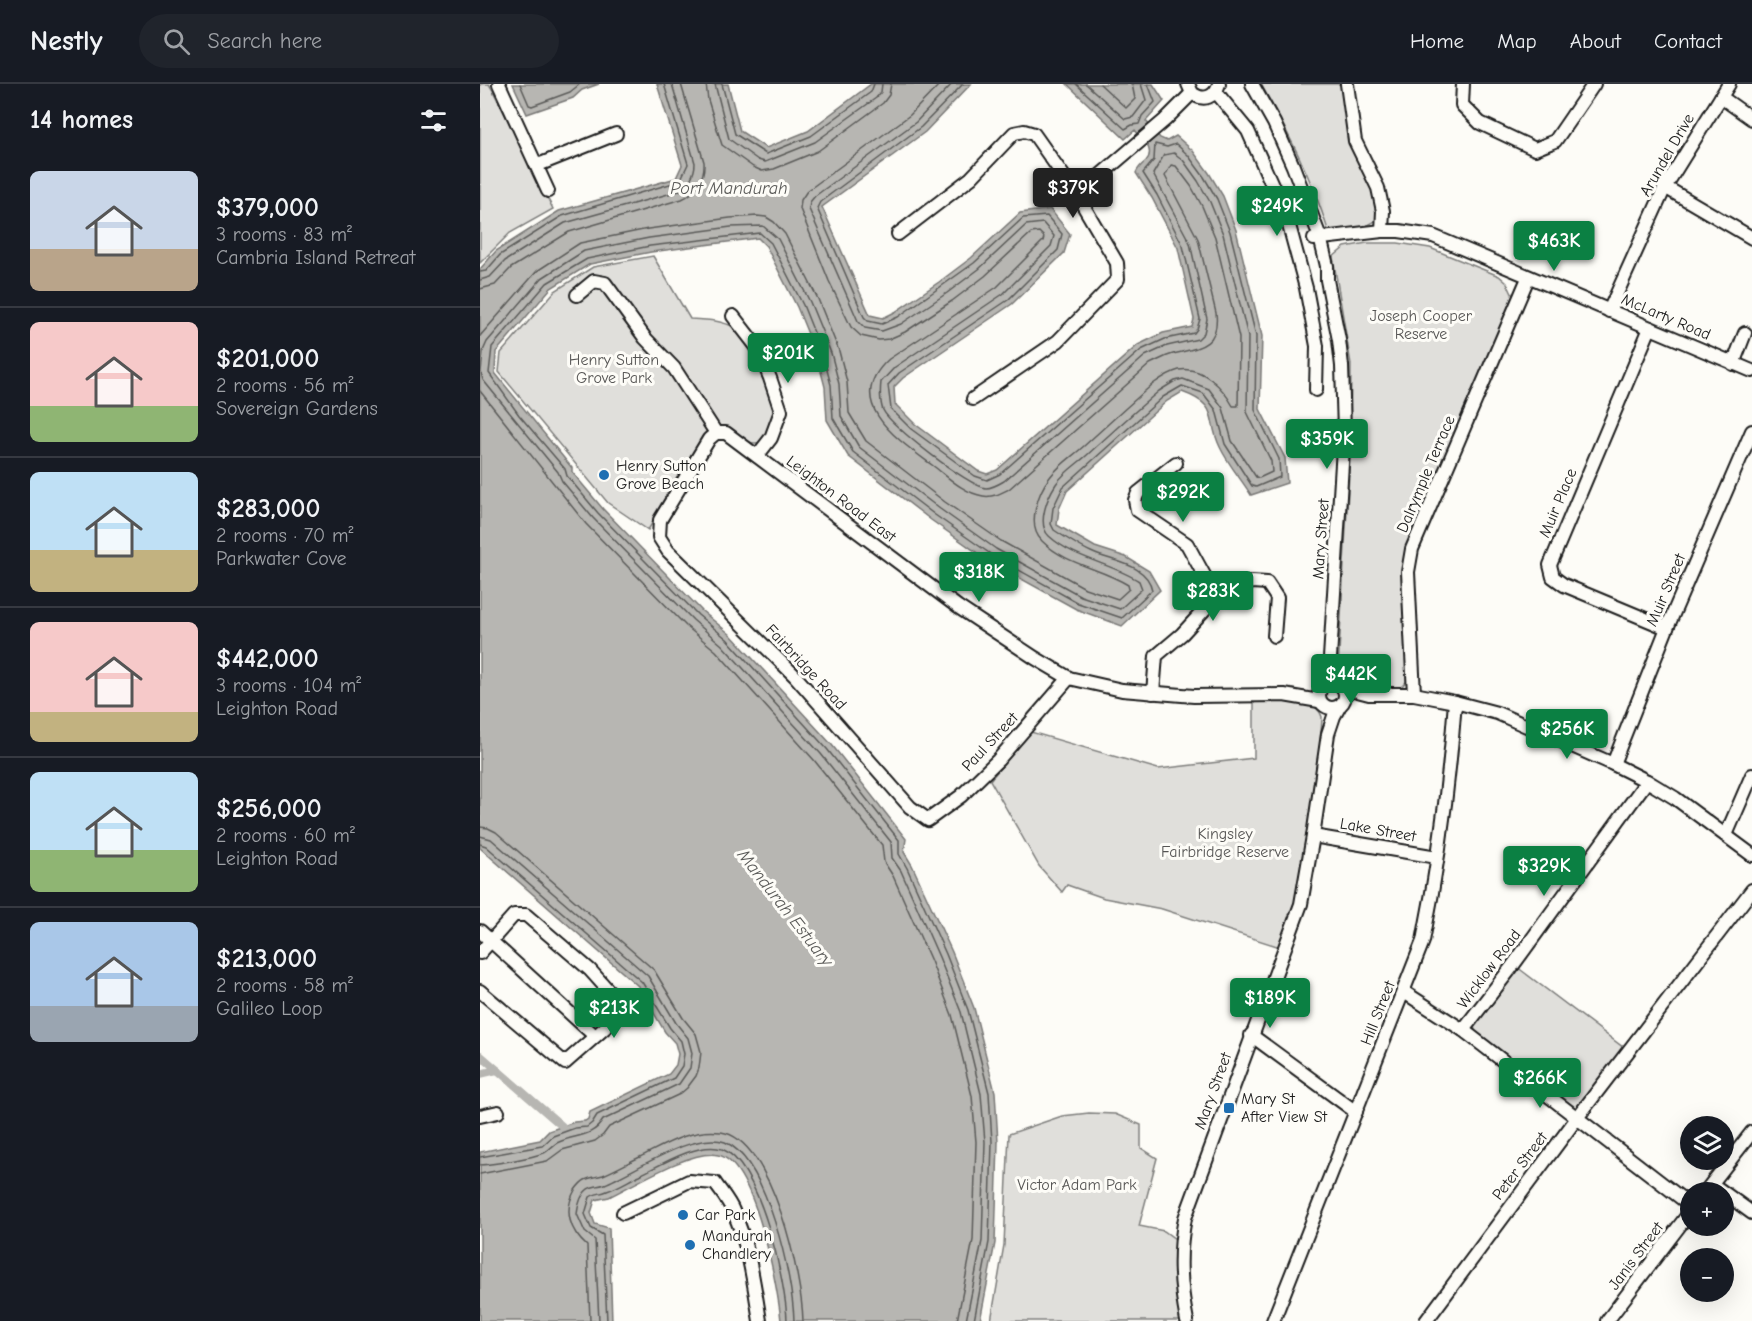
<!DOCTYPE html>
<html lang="en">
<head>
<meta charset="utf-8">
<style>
	body { margin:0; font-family:"Comic Neue",sans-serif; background:#20242c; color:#f1f3f6; height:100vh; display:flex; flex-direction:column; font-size:22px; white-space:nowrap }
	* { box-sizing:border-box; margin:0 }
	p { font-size:20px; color:#9ea1a6 }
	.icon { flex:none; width:33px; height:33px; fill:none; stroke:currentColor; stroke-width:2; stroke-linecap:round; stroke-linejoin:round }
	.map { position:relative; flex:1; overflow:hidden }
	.panel { display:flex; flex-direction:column; background:#171b24; width:480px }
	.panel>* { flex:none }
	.buttons { position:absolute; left:1200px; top:1032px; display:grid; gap:12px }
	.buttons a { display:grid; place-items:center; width:54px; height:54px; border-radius:50%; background:#171b24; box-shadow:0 6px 24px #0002; font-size:30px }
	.price { position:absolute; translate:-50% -51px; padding:0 14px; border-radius:6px; background:#0b8043; color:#fff; font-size:20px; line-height:39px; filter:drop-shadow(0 2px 3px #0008) }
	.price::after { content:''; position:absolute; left:50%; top:36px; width:18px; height:14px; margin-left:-9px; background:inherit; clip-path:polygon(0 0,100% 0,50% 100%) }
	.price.selected { background:#222; color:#fff }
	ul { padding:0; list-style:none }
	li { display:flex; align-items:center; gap:18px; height:150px; padding:0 30px }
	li+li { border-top:2px solid #363941 }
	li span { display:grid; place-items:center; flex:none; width:168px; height:120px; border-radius:9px; color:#555 }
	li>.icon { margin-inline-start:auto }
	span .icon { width:72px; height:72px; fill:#fffc; stroke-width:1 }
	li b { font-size:26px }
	h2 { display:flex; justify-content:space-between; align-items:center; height:72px; padding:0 30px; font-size:26px }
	header { display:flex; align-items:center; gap:36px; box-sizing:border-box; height:84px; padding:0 30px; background:#171b24; border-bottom:2px solid #363941 }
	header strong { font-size:28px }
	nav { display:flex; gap:33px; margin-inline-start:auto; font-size:21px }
	.search { width:420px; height:54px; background:#20242c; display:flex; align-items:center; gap:15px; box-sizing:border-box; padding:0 21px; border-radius:33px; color:#9ea1a6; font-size:22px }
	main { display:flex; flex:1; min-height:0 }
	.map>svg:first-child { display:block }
</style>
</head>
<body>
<header>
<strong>Nestly</strong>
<div class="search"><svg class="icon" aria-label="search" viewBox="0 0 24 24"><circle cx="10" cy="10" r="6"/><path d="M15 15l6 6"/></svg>Search here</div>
<nav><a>Home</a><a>Map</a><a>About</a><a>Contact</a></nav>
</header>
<main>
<section class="panel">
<h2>14 homes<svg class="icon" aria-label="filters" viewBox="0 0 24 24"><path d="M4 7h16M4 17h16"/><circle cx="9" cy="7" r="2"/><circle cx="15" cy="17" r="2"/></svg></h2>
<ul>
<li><span style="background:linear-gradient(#c9d6e8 65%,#b9a48a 0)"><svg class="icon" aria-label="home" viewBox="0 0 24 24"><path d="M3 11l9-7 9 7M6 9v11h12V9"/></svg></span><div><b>$379,000</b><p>3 rooms · 83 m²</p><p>Cambria Island Retreat</p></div></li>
<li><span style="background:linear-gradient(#f6c9c9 70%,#8fb573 0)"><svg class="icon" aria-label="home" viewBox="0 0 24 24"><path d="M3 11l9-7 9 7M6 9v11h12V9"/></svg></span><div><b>$201,000</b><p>2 rooms · 56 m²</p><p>Sovereign Gardens</p></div></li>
<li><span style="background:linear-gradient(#bfe0f5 65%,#c2b280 0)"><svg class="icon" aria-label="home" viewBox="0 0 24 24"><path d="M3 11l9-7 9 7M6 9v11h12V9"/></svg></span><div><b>$283,000</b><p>2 rooms · 70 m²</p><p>Parkwater Cove</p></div></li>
<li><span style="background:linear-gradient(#f6c9c9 75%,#c2b280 0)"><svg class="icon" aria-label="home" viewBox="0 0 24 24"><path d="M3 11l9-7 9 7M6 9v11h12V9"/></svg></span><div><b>$442,000</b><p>3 rooms · 104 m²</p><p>Leighton Road</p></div></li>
<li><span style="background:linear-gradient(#bfe0f5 65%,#8fb573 0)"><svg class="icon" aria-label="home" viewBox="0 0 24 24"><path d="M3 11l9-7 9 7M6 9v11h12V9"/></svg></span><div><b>$256,000</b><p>2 rooms · 60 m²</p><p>Leighton Road</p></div></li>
<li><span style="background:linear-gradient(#a9c7e8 70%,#9aa5b1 0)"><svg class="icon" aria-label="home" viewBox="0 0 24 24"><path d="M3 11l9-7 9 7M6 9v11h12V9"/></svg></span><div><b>$213,000</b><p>2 rooms · 58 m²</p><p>Galileo Loop</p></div></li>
</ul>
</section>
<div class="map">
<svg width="1272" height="1237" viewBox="0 0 1272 1237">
	<rect width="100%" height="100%" fill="#fdfcf7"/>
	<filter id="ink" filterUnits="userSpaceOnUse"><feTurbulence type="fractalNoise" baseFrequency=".0167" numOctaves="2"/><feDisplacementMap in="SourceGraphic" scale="12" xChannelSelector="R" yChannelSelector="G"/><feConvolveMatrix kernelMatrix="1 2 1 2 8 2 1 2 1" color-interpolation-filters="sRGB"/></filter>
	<g filter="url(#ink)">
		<g fill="#e0dfdb" stroke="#7e7e7c" stroke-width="1.5">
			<path d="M0,0H9L12,5L73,125L30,149L0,179Z"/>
			<path d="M781,0H862L868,47L900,123L899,134C888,144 863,150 848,146C831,92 808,49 781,0Z"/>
			<path d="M887,159H918L950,164L1019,192L1027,199L1034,214L924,492L927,589L926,598L918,606H876L861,598L858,587L870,372L871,280L853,173L865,163Z"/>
			<path d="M173,172L210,235C228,236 248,236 263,249C277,261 296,318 293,336C292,343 287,351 284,357C269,364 260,352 248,344L228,348L168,446L128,419L19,288L21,269L75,207L113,183Z"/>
			<path d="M774,617C794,617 835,610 842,633C841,658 837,682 834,706C828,760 820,812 800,863L682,825L624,814L587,801L582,808L559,782L510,696L551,648L678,685L774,674Z"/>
			<path d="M1037,883L1144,964L1098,1023L1091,1024L996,951L994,942Z"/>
			<path d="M609,1029L635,1030L661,1041V1064L677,1074L659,1142L684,1147L695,1155L696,1207L701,1237H511L524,1161L529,1050L582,1032Z"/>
		</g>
		<g fill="#b7b6b2" stroke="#797876" stroke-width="1.5">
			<path d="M33,0H119L102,6L93,14L47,30Z"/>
			<path d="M177,0H248L260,47L286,64L328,47L391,0H491L445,48L342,123L390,231L403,234L415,228L459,198L491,174L540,129L570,125L590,150L584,169L532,220L423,294L414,303L415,320L435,340L498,387L507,390L517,386L658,261L683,249L712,243L714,235L698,164L672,114L656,89C658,84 661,81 666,77C676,66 662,55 655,46L645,55L587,0H673L684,17L666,37L680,54L687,57L696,52L713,67L729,89L743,112L756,146L782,252L780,325L805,374L807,399L771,411C761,395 748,380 740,363C726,334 741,322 702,308L687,317L587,407L579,425L577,441L615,463L646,473L669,487L680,506L642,542L596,525L509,477L451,436L368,372L347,336L345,303L337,272L317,223L286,162L278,154L171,168L110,180L71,204L16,268L15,289L92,384V388L123,425L222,527L251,551L352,661L426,755L424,768L432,781L472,868L494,924L515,1008L518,1058L515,1159L500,1237H301C298,1204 275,1078 238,1071C212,1065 154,1101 129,1113L115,1116L111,1129L115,1140L129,1144L132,1237H0V1068L60,1056L69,1047L94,1038L105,1037L108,1035L110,1028L189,990L196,981L198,970L195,959L185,948L158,902L0,764V185L16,167L79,127L196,94L202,81Z"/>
		</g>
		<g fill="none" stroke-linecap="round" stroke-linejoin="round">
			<g stroke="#5a5a58" stroke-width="1.5">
				<path d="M40,0L49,21L52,22L90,8L100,0"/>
				<path d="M226,0L228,16L242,61L273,83L282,87L294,85L338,67L403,19L409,11L411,0"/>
				<path d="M235,0L249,55L278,76L285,78L335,58L396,14L401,8L402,0"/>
				<path d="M242,0L255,50L286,70L331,52L391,8L394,0"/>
				<path d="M472,0L436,38L335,112L330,118L329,125L378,237L385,244L402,247L421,240L467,209L499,185L546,141L563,139L574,152L571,162L523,210L415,283L401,298C400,306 400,319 403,326C410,342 490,403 506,404C512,404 519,400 524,397L665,272L687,262L718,255L724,249L727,235L710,159L673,90L684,71L694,69L703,76L718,97L730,118L743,150L768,253L767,328L791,377L792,388L779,394L776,393L752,357L743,324L729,305L703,295L695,297L679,307C654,328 630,350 606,372C597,380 583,389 576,400C568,412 556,440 569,452C594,475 631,479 659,497L662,505L640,525L601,512L516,465L460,425L379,363L361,332L359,300L351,269L330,218L298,155L283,142L251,143L169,154L104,167L62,194L7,258L3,267L1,288L3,296L78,388L82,397L113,434L213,536L242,561L341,670L411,758L412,774L421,787L459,873L481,928L501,1010L505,1058L502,1157L486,1237"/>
				<path d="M483,0L441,43L340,118L337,124L384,233L388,237L402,240L418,233L494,179L543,134L567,132L582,150L578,166L528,216L419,289L408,301L411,325L431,345L495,392L507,396L520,390L661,266L685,255L714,249L717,245L720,235L703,162L677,111L663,89L674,76L675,60L687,63L696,60L708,71L724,93L737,115L750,148L776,252L775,326L799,375L800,393L776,403L772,402L745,360L736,326L723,309L702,302L683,313L583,403L573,424L571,440L574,446C586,454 598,462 611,468C631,478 667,479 672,506L642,534L598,519L512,471L455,431L373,368L353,334L351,301L343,271L323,221L291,159L280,149L170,162L107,175L67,199L12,263L9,289L39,331L85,385L87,392L118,429L218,531L247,555L347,665L419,756V770L427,784L466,870L488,926L509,1009L512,1058L509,1158L494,1237"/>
				<path d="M596,0L645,45L652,41L659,40L662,32L675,18L668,0"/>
				<path d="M606,0L645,35L653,33L666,16L661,0"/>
				<path d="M620,0L646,24L655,15L652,0"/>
				<path d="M0,188L6,187L20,171L82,132L200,97L208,80L184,0"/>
				<path d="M0,196L10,193L25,177L85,139L199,107C208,102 215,90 215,79L192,0"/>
				<path d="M0,205L15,201L31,184L89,148L202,115C216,109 225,93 224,78L201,0"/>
				<path d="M0,252L57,187L100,159L168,145L250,134L277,132L286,133L294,138L305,150L338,215L359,267L367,298L369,329L386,357L465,418L521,457L605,504L638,515L649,505L648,501C621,484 586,481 562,457C546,442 558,408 570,393C579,381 593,372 604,362C627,341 650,320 673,300C680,295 690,288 699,286C723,282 743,304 753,322H758L759,254L735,153L722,122L711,102L696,82L691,81L685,92L718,155L736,229C740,263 717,264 693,270C685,272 677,277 670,280L529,405C521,409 512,414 503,412C483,409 467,392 452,381C418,356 361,318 409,275L517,203L563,157L564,153L559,148L551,149L505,192L472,217L425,248L409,255L399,256L381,252L371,243L349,197L320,125L321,116L327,107L430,31L460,0"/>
				<path d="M0,307L106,440L206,542L236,567L334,676L402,761L404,778L413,792L451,877L472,931L492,1012L496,1058L493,1156L477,1237"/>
				<path d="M0,743L8,744L16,748L174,886L203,934L216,950L221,968L219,984L216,992L207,1004L200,1010L129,1043L123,1051L115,1057L82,1066L67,1077L0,1090"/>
				<path d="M0,752L11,755L168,892L196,939L208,954L212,969L210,984L199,1000L123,1036C112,1054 96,1050 79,1058C73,1060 70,1066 64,1069C50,1074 16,1080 0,1081"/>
				<path d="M0,760L6,762L162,898L190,944L201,957L204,970L202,982L194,994L117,1031L112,1039L107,1043L95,1044L73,1052L62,1062L0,1073"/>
				<path d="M110,1237L107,1162C90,1147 83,1127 95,1106C98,1102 101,1098 105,1096C111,1093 117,1093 123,1091C135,1086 147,1079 160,1073C186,1060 211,1044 241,1048C293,1055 322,1194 323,1237"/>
				<path d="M119,1237L115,1156L105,1148L97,1130C98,1122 101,1110 108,1105C113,1102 120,1102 125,1100C154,1088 214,1046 245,1058C287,1076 313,1194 314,1237"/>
				<path d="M127,1237L123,1151L111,1144L105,1130L110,1113C115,1109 121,1110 127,1107C139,1103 149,1096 160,1091C180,1081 219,1057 242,1065C280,1080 306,1199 307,1237"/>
			</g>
			<g stroke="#b7b6b2" stroke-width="8">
				<path d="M0,971L82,1042"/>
				<path d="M0,990L17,986"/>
			</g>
			<defs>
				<g id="minor">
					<path d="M19,0L68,107"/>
					<path d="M708,0L712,9C724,18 735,13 739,0"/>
					<path d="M772,0L794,39L813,82L840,153L847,182V196L859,256L862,282L864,347L850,574L845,600"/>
					<path d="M867,0L875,57L898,104L903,127L902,147"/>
					<path d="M983,0L982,21L1000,39L1055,65L1075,57L1114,0"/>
					<path d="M736,8L768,47L807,134L826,204L837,262L836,306"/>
					<path d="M1241,13L1272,35"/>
					<path d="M58,81L136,50"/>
					<path d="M1185,103L1272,154"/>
					<path d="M597,111L685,36L712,9"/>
					<path d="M418,150L491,94L534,49L544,47L554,50L597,111L637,179L638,195L578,257L493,315"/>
					<path d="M834,155L902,147H919L953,152L1272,287"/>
					<path d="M97,211L114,197L125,199L165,254L194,284L236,349"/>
					<path d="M1129,227L1185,103L1249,0"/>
					<path d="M253,232L277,263L290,294L301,327L291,354L277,372"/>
					<path d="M1170,244L1070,481L1073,493L1084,501L1187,544"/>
					<path d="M1253,280L1265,249"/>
					<path d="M236,349L229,355L180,436L179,453L188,467L315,592L430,723L448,736L481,712L518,676L589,594"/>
					<path d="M236,349H246L478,523L555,574L589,594L642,606L714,612L804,611L839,617"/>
					<path d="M696,379L658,409L655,416L657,426L707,460L736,513"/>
					<circle cx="852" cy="611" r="13"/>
					<path d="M862,603L889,610H934L975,618L1017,629L1133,680L1167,697L1195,714L1272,771"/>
					<path d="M673,609L676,572L702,550L736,513L772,498L787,499L797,514L794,552"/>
					<path d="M934,610L928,488L932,465L1048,194"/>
					<path d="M1133,680L1187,544L1272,347"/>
					<path d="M1246,751L1272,691"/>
					<path d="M833,752L957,773"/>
					<path d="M0,847L115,952"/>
					<path d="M0,869L34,831H46L110,886L137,916L139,925L135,935L85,979L0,907"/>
					<path d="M924,908L983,946L1210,1121"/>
					<path d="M983,946L1031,884L1167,697"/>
					<path d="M771,951L876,1028"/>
					<path d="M0,1032L18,1028"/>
					<path d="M1232,1100L1272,1129"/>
					<path d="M1225,1108L1272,1048"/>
					<path d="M143,1129L209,1097L235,1099C241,1108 249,1117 253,1127C269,1161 274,1200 280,1237"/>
					<path d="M707,1237C700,1201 698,1170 705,1134L821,820L833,752L848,650L854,632L859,623"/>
					<path d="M793,1237L943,857C959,778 969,698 975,618"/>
					<path d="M946,1237L1097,1034L1272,806"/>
					<path d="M1127,1237L1210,1128"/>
				</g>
			</defs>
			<use href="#minor" stroke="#1c1c1c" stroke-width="16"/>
			<use href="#minor" stroke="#fdfcf7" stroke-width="12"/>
		</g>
	</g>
	<g fill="#1f6fb2" stroke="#fdfcf7" stroke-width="2">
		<circle cx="124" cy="391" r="6"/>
		<rect x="743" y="1018" width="12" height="12" rx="3"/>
		<circle cx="203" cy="1131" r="6"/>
		<circle cx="210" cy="1161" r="6"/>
	</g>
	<g text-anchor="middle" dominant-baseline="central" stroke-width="6" stroke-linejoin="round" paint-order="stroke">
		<g font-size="16" fill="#1c1c1c" stroke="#fdfcf7">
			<text transform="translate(1187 71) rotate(-60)">Arundel Drive</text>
			<text transform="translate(1186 233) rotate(23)">McLarty Road</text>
			<text transform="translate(946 390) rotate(-67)">Dalrymple Terrace</text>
			<text transform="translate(361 415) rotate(37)">Leighton Road East</text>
			<text transform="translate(1078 419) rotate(-67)">Muir Place</text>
			<text transform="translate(841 455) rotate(-86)">Mary Street</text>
			<text transform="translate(1186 506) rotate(-67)">Muir Street</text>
			<text transform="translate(326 583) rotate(47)">Fairbridge Road</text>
			<text transform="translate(510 658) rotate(-47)">Paul Street</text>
			<text transform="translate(898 746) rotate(10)">Lake Street</text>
			<text transform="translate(1009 885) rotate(-53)">Wicklow Road</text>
			<text transform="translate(898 929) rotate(-68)">Hill Street</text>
			<text transform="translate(733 1007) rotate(-70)">Mary Street</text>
			<text transform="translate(1040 1082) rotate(-53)">Peter Street</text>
			<text transform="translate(1156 1172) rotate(-53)">Janis Street</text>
		</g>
		<g font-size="16" fill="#575655" stroke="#fdfcf7">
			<text x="941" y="232">Joseph Cooper<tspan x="941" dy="18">Reserve</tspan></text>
			<text x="134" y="276">Henry Sutton<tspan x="134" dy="18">Grove Park</tspan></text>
			<text x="745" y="750">Kingsley<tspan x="745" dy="18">Fairbridge Reserve</tspan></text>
			<text x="597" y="1101">Victor Adam Park</text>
		</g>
		<g font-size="16" fill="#1c1c1c" stroke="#fdfcf7" text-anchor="start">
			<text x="136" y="382">Henry Sutton<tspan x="136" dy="18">Grove Beach</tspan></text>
			<text x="761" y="1015">Mary St<tspan x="761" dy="18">After View St</tspan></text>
			<text x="215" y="1131">Car Park</text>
			<text x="222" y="1152">Mandurah<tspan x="222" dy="18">Chandlery</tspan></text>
		</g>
		<g font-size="18" font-style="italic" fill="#5a5a58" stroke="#fdfcf7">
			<text x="249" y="104">Port Mandurah</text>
			<text transform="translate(305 824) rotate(52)">Mandurah Estuary</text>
		</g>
	</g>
</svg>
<div class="buttons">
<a><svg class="icon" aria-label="layers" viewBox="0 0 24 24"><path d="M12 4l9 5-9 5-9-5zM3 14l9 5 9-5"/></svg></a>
<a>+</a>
<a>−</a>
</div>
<b class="price selected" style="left:593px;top:135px">$379K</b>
<b class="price" style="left:797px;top:153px">$249K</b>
<b class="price" style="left:1074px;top:188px">$463K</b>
<b class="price" style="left:308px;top:300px">$201K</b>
<b class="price" style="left:847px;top:386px">$359K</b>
<b class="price" style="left:703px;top:439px">$292K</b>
<b class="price" style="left:499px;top:519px">$318K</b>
<b class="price" style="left:733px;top:538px">$283K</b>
<b class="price" style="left:871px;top:621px">$442K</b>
<b class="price" style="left:1087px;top:676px">$256K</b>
<b class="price" style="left:1064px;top:813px">$329K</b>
<b class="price" style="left:790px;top:945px">$189K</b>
<b class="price" style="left:134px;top:955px">$213K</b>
<b class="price" style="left:1060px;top:1025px">$266K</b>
</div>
</main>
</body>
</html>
